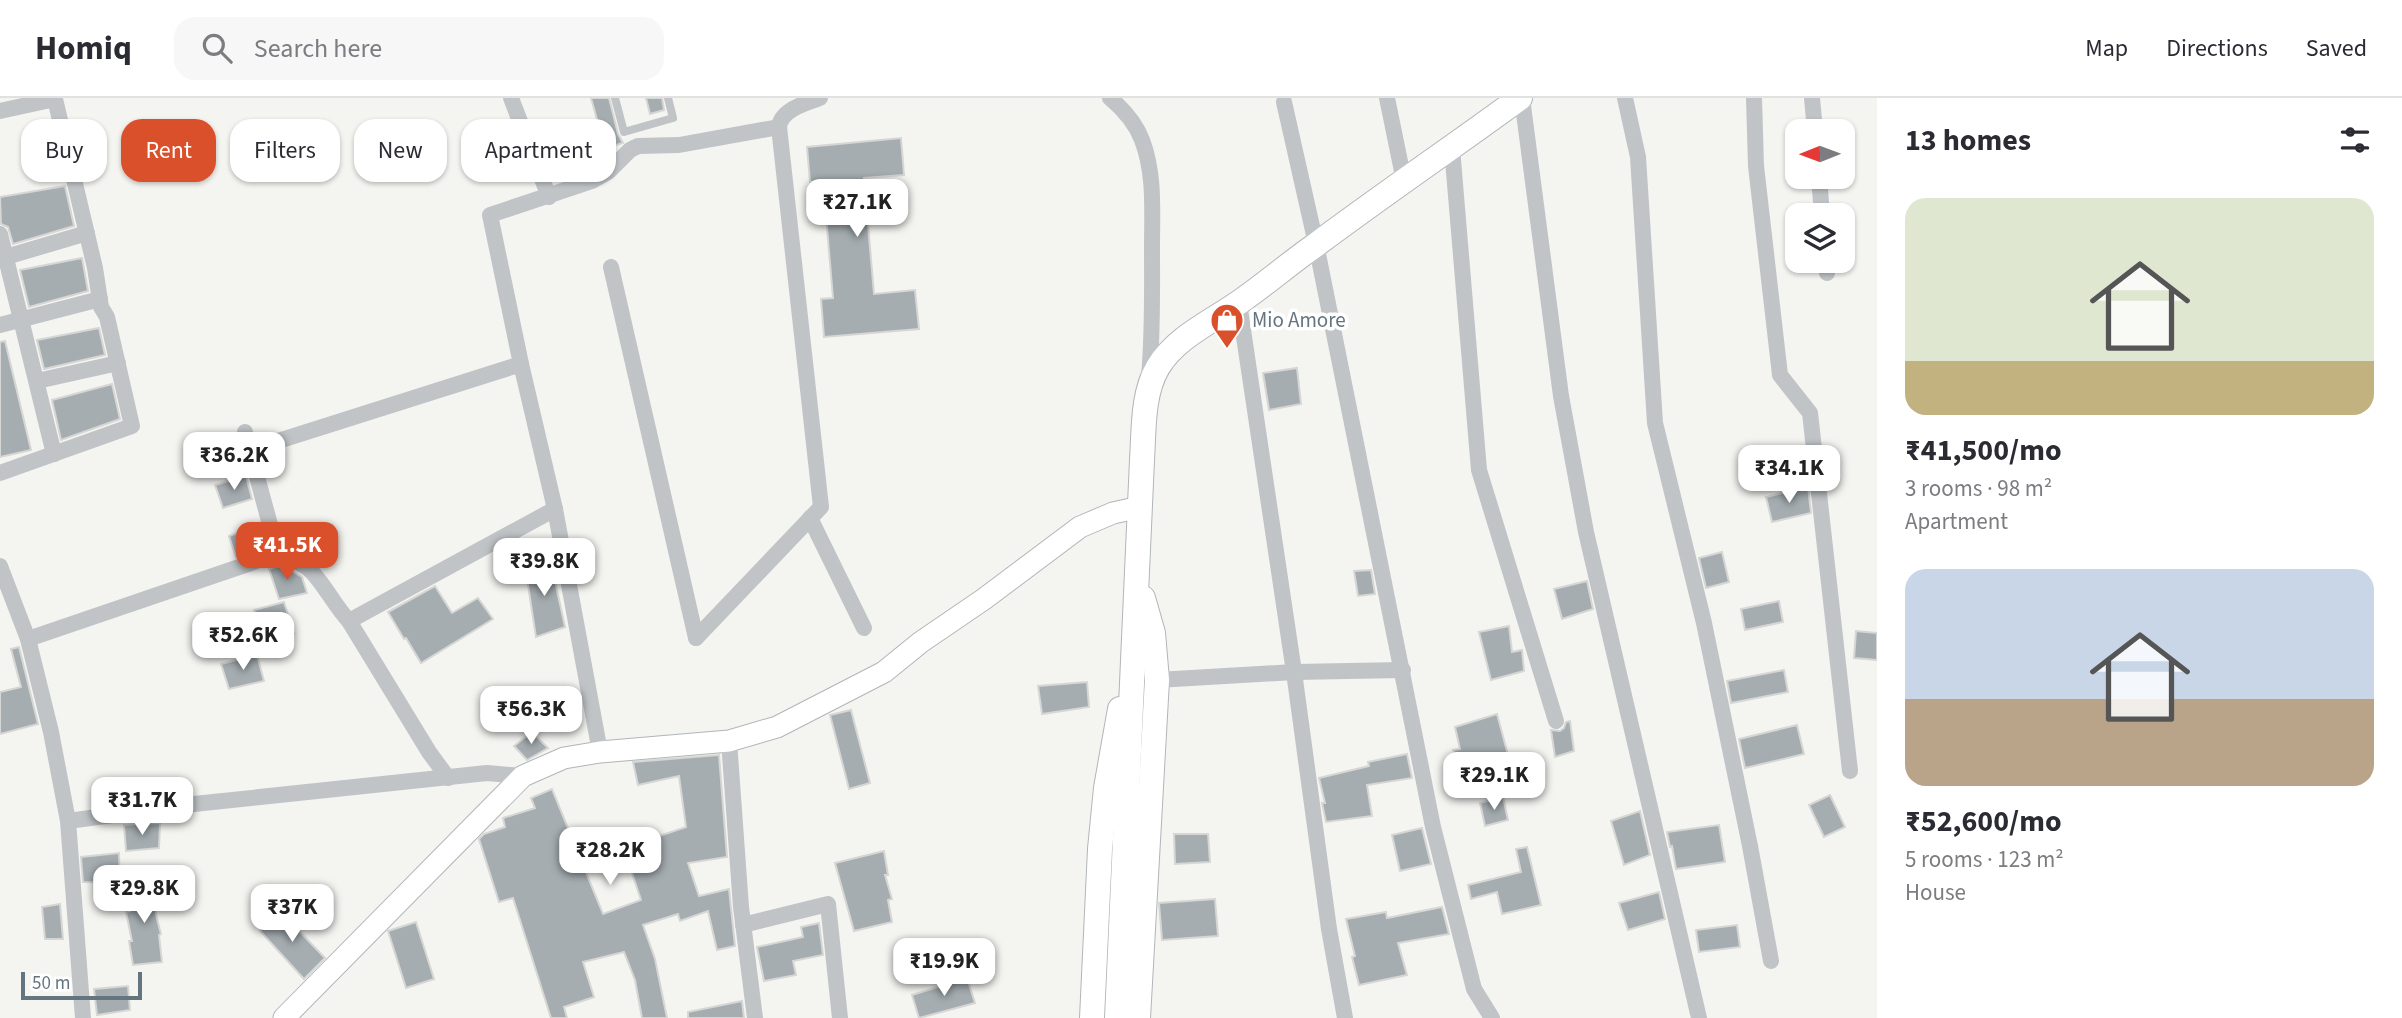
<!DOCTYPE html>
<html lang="en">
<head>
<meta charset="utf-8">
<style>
	body { margin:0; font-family:"Source Sans 3",sans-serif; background:#f7f7f7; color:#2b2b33; height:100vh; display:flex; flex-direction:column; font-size:26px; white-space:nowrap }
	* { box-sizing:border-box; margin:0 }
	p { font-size:23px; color:#7c7c81 }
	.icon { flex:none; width:38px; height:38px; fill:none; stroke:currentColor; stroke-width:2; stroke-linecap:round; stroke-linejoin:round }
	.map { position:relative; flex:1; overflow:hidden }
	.drawer { display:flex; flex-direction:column; background:#fff; width:525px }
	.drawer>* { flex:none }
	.banner { position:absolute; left:21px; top:21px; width:665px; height:63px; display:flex; gap:14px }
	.needle { width:46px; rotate:269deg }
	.controls { position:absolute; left:1785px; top:21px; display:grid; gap:14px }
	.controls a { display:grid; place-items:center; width:70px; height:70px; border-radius:14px; background:#fff; box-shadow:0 2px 5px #0004; font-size:35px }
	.scale { position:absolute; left:21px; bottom:18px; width:121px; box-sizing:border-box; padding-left:7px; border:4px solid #657580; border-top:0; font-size:19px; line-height:24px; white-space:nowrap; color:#657580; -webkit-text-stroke:5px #fff; paint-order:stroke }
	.price { position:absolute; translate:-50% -60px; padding:0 16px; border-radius:14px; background:#fff; color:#222; font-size:23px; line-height:46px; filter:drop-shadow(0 2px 4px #0008) }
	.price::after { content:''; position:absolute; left:50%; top:42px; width:21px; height:16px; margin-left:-10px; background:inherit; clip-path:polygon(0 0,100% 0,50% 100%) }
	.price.on { background:#da502b; color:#fff }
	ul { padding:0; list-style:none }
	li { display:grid; align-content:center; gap:14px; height:371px; padding:0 28px }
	li span { display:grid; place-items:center; height:217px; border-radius:21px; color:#555 }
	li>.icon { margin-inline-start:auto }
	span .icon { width:126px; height:126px; fill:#fffc; stroke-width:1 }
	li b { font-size:30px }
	h2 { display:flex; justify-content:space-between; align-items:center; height:84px; padding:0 28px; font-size:30px }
	.chip { padding:0 24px; border-radius:21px; background:#fff; box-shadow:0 2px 5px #0004; font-size:24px; line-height:63px }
	.chip.on { background:#da502b; color:#fff }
	header { display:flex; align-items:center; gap:42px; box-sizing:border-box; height:98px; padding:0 35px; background:#fff; border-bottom:2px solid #e1e1e2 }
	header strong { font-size:33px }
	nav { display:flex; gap:38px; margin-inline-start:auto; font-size:24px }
	.search { width:490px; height:63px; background:#f7f7f7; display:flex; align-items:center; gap:18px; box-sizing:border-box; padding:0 24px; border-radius:21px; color:#7c7c81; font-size:26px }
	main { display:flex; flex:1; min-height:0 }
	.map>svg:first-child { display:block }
</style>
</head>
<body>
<header>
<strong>Homiq</strong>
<div class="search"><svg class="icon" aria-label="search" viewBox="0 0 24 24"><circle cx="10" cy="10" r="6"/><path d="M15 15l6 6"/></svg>Search here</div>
<nav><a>Map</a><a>Directions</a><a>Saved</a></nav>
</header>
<main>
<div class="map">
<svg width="1877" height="920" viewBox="0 0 1877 920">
	<rect width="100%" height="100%" fill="#f4f4f1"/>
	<g fill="#a5adb1" stroke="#d6d6d4" stroke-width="2">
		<path d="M591,0H609L618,36L623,45L605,50Z"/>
		<path d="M646,0H662L664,12L650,16Z"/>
		<path d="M901,40L904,77L864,80L874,196L915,192L919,231L824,239L821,201L833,200L823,83L810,84L807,49Z"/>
		<path d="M65,88L74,128L13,146L8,129L1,126L0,99Z"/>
		<path d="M82,160L88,193L29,209L20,172Z"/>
		<path d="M99,230L105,257L44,271L37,242Z"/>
		<path d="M5,243L31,352L0,359V244Z"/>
		<path d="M1297,270L1301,306L1269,312L1263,275Z"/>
		<path d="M112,286L120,321L61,342L52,302Z"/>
		<path d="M246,378L252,401L223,410L215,387Z"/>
		<path d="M1808,389L1811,415L1772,424L1766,399Z"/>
		<path d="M259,427L265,449L236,459L229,438Z"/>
		<path d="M1722,454L1729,484L1706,490L1699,460Z"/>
		<path d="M550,460L565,529L536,539L525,468Z"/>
		<path d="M281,467L302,479L307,495L279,501L269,471Z"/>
		<path d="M1371,472L1375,496L1358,498L1354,473Z"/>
		<path d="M1587,483L1593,511L1562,521L1554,491Z"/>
		<path d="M435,488L452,515L478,500L493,521L421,565L406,540L404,541L388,514Z"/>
		<path d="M1779,503L1783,524L1745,532L1741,511Z"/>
		<path d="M284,504L294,536L264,542L254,512Z"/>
		<path d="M1509,528L1512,554L1522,552L1524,573L1491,582L1479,534Z"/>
		<path d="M1856,533L1877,535V562L1854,560Z"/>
		<path d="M19,549L38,626L0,636V594L21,589L11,551Z"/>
		<path d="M257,557L264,583L229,591L221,566Z"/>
		<path d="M1784,572L1788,594L1731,605L1727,583Z"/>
		<path d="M1087,584L1089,609L1042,616L1038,588Z"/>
		<path d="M851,612L870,685L849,691L830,617Z"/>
		<path d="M1497,616L1508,657L1461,667L1453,652L1460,651L1455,629Z"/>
		<path d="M1570,623L1574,653L1555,659L1551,632L1560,633L1564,630L1566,624Z"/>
		<path d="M1797,627L1804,656L1745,670L1739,641Z"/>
		<path d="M532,634L548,650L527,662L514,648Z"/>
		<path d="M1407,656L1412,680L1367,687L1372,718L1326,724L1322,705H1325L1319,680L1369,668L1368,664Z"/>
		<path d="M719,657L727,759L688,765L699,798L729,791L735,848L717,852L708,813L680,823L678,816L643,827L655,861L667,920H642L635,882L624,854L583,864L594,899L564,909L567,920H551L513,800L499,804L479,741L484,736L505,729L503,720L535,710L531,700L552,691L603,816L641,802L625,754L655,745L653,740L686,729L679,678L638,687L633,664Z"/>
		<path d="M1830,697L1845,729L1824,739L1809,707Z"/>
		<path d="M1503,699L1508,722L1485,728L1480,705Z"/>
		<path d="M1640,713L1650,757L1624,767L1611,723Z"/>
		<path d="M160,725L159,750L126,753L124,727Z"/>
		<path d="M1719,727L1725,764L1676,771L1672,748L1670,749L1667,734Z"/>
		<path d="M1422,730L1431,766L1400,773L1392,737Z"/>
		<path d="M1174,736H1208L1210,764L1175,766Z"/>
		<path d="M1527,749L1541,807L1502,816L1497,794L1471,801L1468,787L1521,774L1516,751Z"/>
		<path d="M884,753L888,777H885L892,801L888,802L892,824L854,833L835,765Z"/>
		<path d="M119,755L120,785L83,784L81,759Z"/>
		<path d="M156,787V817L161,836L159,837L162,864L133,867L129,843H132L126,814L130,813L129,788Z"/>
		<path d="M1659,794L1665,821L1628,832L1619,805Z"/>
		<path d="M1215,801L1218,838L1162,842L1159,805Z"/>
		<path d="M60,806L63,841H45L42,809Z"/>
		<path d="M276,809L325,860L304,881L260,833Z"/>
		<path d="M1442,809L1449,836L1398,845L1407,877L1359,887L1352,859L1355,858L1346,821L1386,814L1387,820Z"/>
		<path d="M416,824L434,881L406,890L388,833Z"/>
		<path d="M819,825L823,857L793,863L796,877L764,883L757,849L803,839L801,829Z"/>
		<path d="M1737,827L1740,849L1699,854L1696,832Z"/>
		<path d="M967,880L975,905L919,920L912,897Z"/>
		<path d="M128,888L130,912L97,917L94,891Z"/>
		<path d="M742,903L744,920H688V914Z"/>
	</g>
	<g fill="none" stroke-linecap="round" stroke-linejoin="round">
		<defs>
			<path id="secondary" d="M284,920L523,678L564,660L600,654L729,643L777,629L884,574L921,544L984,501L1080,429L1113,415L1140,409"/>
			<g id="primary">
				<path d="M1092,920L1100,751L1106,690L1120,611"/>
				<path d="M1117,920L1142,362C1144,332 1142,296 1158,269C1176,239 1213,223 1241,203C1267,185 1291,164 1317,146C1384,96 1453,49 1520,0"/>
				<path d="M1138,920L1157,582L1153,535L1143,500"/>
			</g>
		</defs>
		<use href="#secondary" stroke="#b0b6b9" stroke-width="23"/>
		<use href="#primary" stroke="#b1b6b9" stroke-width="26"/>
		<path stroke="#c0c4c7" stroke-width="8" d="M615,0L624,34L673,20L668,0"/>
		<g stroke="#c0c4c7" stroke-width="16">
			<path d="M511,0L549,99"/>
			<path d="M1110,0C1123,11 1136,26 1142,42C1155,76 1152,113 1152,149C1152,192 1153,235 1149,278"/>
			<path d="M1387,0L1404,83"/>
			<path d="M1522,0L1561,298L1586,434L1699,920"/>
			<path d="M1625,0L1638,59L1655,325L1704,525L1750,748L1771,863"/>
			<path d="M1754,0L1756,68L1780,277L1810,315L1850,673"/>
			<path d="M1812,0L1815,33"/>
			<path d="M1284,4L1316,146L1433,729L1474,891L1492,920"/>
			<path d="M0,13L55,1L95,170L101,209L107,219L132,328L0,375"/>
			<path d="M1452,50L1479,372L1556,623"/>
			<path d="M1819,79L1822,117"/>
			<path d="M0,136L54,356"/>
			<path d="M6,159L87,135"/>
			<path d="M1826,163L1827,175"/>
			<path d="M611,169L696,540"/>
			<path d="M1239,205L1294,574L1329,831L1345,920"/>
			<path d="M0,227L100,201"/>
			<path d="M37,283L118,265"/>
			<path d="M245,334L276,449C284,461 302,463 312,474C326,489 335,508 349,523L429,654L448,680"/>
			<path d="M250,352L521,266"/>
			<path d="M810,420L864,530"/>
			<path d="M0,468L28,541L51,634L68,723L83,920"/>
			<path d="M349,523L555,411"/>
			<path d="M696,540L821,409L779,29"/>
			<path d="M28,541L280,455"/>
			<path d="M1157,582L1294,574L1403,572"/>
			<path d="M729,643L741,809L755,920"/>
			<path d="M600,654L555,411L521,266L490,117L592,83L608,74L630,52L638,48L679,47L779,29C781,12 805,5 820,0"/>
			<path d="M68,723L194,706L487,675L523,678"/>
			<path d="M743,827L828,806L840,920"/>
		</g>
		<use href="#secondary" stroke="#fff" stroke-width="21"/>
		<use href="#primary" stroke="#fff" stroke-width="24"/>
	</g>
	<defs>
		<symbol id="shop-pin" viewBox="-11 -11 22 30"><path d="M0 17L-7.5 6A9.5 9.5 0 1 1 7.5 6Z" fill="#da502b" stroke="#fff"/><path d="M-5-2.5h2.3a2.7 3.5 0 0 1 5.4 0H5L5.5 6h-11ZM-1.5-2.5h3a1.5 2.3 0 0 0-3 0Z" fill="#fff"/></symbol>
	</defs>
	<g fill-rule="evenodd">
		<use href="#shop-pin" x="1208" y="203" width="38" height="52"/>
	</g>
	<g text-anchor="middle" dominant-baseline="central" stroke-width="7" stroke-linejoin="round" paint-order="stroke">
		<g font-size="21" fill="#657580" stroke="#fff" text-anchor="start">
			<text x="1252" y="222">Mio Amore</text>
		</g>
	</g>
</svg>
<div class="controls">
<a><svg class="needle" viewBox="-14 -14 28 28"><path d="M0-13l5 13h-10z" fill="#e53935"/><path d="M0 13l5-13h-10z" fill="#7c7c81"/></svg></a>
<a><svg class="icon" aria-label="layers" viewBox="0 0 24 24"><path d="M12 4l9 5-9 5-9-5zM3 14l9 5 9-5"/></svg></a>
</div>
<div class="scale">50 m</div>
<b class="price" style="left:857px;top:141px">₹27.1K</b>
<b class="price" style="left:234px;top:394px">₹36.2K</b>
<b class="price" style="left:1789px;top:407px">₹34.1K</b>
<b class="price on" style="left:287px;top:484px">₹41.5K</b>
<b class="price" style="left:544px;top:500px">₹39.8K</b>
<b class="price" style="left:243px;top:574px">₹52.6K</b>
<b class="price" style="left:531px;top:648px">₹56.3K</b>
<b class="price" style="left:1494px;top:714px">₹29.1K</b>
<b class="price" style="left:142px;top:739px">₹31.7K</b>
<b class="price" style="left:610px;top:789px">₹28.2K</b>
<b class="price" style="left:144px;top:827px">₹29.8K</b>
<b class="price" style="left:292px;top:846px">₹37K</b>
<b class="price" style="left:944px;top:900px">₹19.9K</b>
<div class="banner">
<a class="chip">Buy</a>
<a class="chip on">Rent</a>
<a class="chip">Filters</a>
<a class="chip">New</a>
<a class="chip">Apartment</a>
</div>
</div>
<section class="drawer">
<h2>13 homes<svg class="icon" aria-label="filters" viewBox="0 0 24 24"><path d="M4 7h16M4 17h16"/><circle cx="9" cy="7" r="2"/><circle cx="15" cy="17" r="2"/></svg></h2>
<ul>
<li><span style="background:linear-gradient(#dfe7d0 75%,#c2b280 0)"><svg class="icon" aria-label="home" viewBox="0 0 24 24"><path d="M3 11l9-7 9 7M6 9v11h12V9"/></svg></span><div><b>₹41,500/mo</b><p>3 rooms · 98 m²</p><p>Apartment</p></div></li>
<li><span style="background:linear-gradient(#c9d6e8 60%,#b9a48a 0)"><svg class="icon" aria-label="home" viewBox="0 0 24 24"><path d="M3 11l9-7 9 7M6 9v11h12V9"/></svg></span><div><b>₹52,600/mo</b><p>5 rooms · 123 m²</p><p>House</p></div></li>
</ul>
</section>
</main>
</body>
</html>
